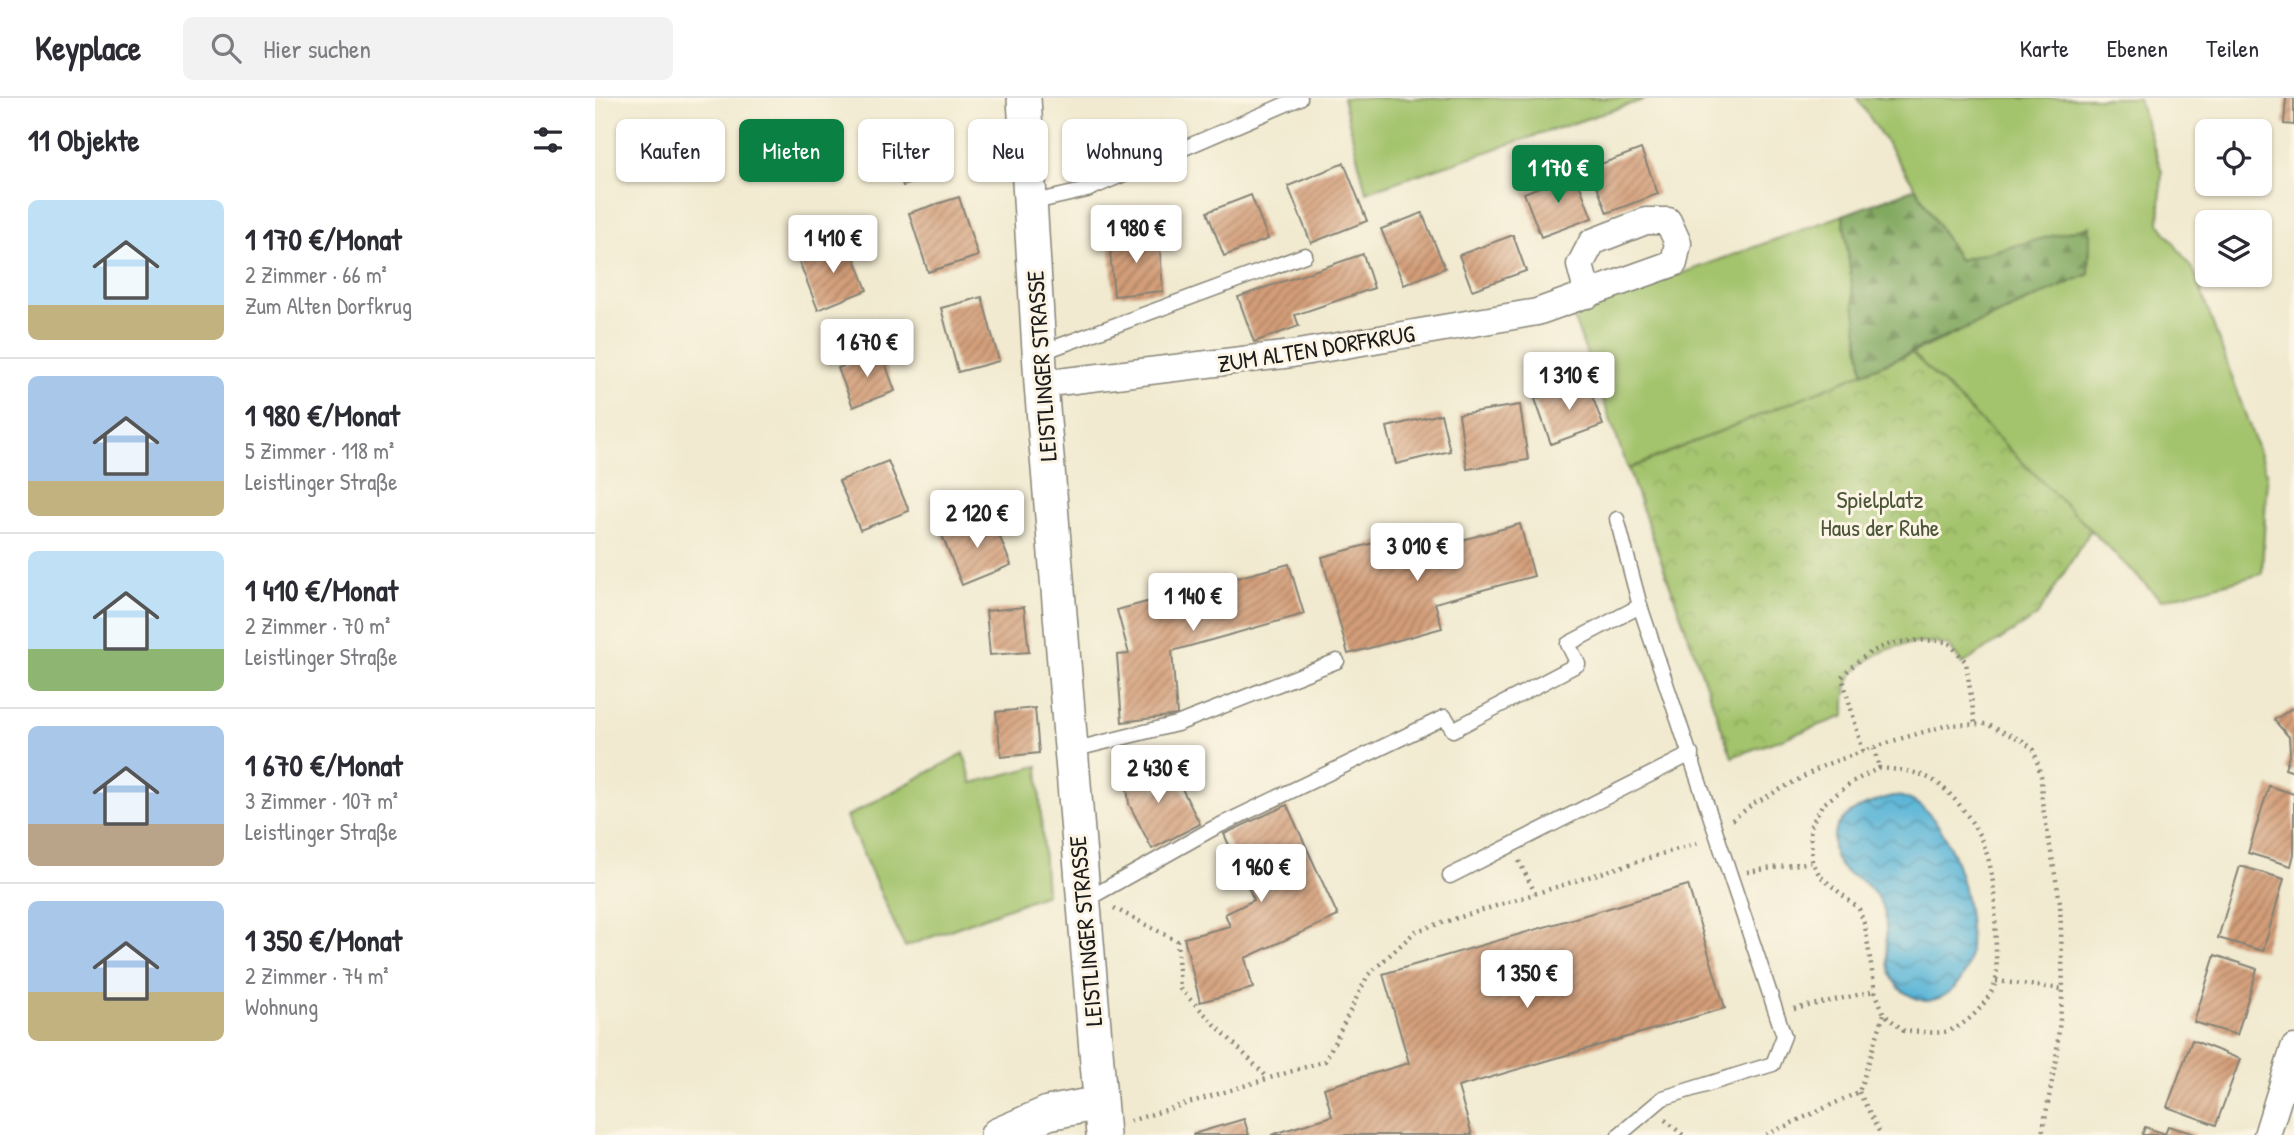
<!DOCTYPE html>
<html lang="de">
<head>
<meta charset="utf-8">
<style>
	body { margin:0; font-family:"Patrick Hand",sans-serif; background:#f2f2f3; color:#2b2b33; height:100vh; display:flex; flex-direction:column; font-size:26px; white-space:nowrap }
	* { box-sizing:border-box; margin:0 }
	p { font-size:23px; color:#7c7c81 }
	.icon { flex:none; width:38px; height:38px; fill:none; stroke:currentColor; stroke-width:2; stroke-linecap:round; stroke-linejoin:round }
	.map { position:relative; flex:1; overflow:hidden }
	.details { display:flex; flex-direction:column; background:#fff; width:595px }
	.details>* { flex:none }
	.top-card { position:absolute; left:21px; top:21px; width:665px; height:63px; display:flex; gap:14px }
	.tools { position:absolute; left:1600px; top:21px; display:grid; gap:14px }
	.tools a { display:grid; place-items:center; width:77px; height:77px; border-radius:10px; background:#fff; box-shadow:0 2px 5px #0004; font-size:35px }
	.price { position:absolute; translate:-50% -60px; padding:0 16px; border-radius:7px; background:#fff; color:#222; font-size:23px; line-height:46px; filter:drop-shadow(0 2px 4px #0008) }
	.price::after { content:''; position:absolute; left:50%; top:42px; width:21px; height:16px; margin-left:-10px; background:inherit; clip-path:polygon(0 0,100% 0,50% 100%) }
	.price.selected { background:#0b8043; color:#fff }
	ul { padding:0; list-style:none }
	li { display:flex; align-items:center; gap:21px; height:175px; padding:0 28px }
	li+li { border-top:2px solid #e1e1e2 }
	li span { display:grid; place-items:center; flex:none; width:196px; height:140px; border-radius:10px; color:#555 }
	li>.icon { margin-inline-start:auto }
	span .icon { width:84px; height:84px; fill:#fffc; stroke-width:1 }
	li b { font-size:30px }
	h2 { display:flex; justify-content:space-between; align-items:center; height:84px; padding:0 28px; font-size:30px }
	.chip { padding:0 24px; border-radius:10px; background:#fff; box-shadow:0 2px 5px #0004; font-size:24px; line-height:63px }
	.chip.selected { background:#0b8043; color:#fff }
	header { display:flex; align-items:center; gap:42px; box-sizing:border-box; height:98px; padding:0 35px; background:#fff; border-bottom:2px solid #e1e1e2 }
	header strong { font-size:33px }
	nav { display:flex; gap:38px; margin-inline-start:auto; font-size:24px }
	.search { width:490px; height:63px; background:#f2f2f3; display:flex; align-items:center; gap:18px; box-sizing:border-box; padding:0 24px; border-radius:10px; color:#7c7c81; font-size:26px }
	main { display:flex; flex:1; min-height:0 }
	.map>svg:first-child { display:block }
</style>
</head>
<body>
<header>
<strong>Keyplace</strong>
<div class="search"><svg class="icon" aria-label="search" viewBox="0 0 24 24"><circle cx="10" cy="10" r="6"/><path d="M15 15l6 6"/></svg>Hier suchen</div>
<nav><a>Karte</a><a>Ebenen</a><a>Teilen</a></nav>
</header>
<main>
<section class="details">
<h2>11 Objekte<svg class="icon" aria-label="filters" viewBox="0 0 24 24"><path d="M4 7h16M4 17h16"/><circle cx="9" cy="7" r="2"/><circle cx="15" cy="17" r="2"/></svg></h2>
<ul>
<li><span style="background:linear-gradient(#bfe0f5 75%,#c2b280 0)"><svg class="icon" aria-label="home" viewBox="0 0 24 24"><path d="M3 11l9-7 9 7M6 9v11h12V9"/></svg></span><div><b>1 170 €/Monat</b><p>2 Zimmer · 66 m²</p><p>Zum Alten Dorfkrug</p></div></li>
<li><span style="background:linear-gradient(#a9c7e8 75%,#c2b280 0)"><svg class="icon" aria-label="home" viewBox="0 0 24 24"><path d="M3 11l9-7 9 7M6 9v11h12V9"/></svg></span><div><b>1 980 €/Monat</b><p>5 Zimmer · 118 m²</p><p>Leistlinger Straße</p></div></li>
<li><span style="background:linear-gradient(#bfe0f5 70%,#8fb573 0)"><svg class="icon" aria-label="home" viewBox="0 0 24 24"><path d="M3 11l9-7 9 7M6 9v11h12V9"/></svg></span><div><b>1 410 €/Monat</b><p>2 Zimmer · 70 m²</p><p>Leistlinger Straße</p></div></li>
<li><span style="background:linear-gradient(#a9c7e8 70%,#b9a48a 0)"><svg class="icon" aria-label="home" viewBox="0 0 24 24"><path d="M3 11l9-7 9 7M6 9v11h12V9"/></svg></span><div><b>1 670 €/Monat</b><p>3 Zimmer · 107 m²</p><p>Leistlinger Straße</p></div></li>
<li><span style="background:linear-gradient(#a9c7e8 65%,#c2b280 0)"><svg class="icon" aria-label="home" viewBox="0 0 24 24"><path d="M3 11l9-7 9 7M6 9v11h12V9"/></svg></span><div><b>1 350 €/Monat</b><p>2 Zimmer · 74 m²</p><p>Wohnung</p></div></li>
</ul>
</section>
<div class="map">
<svg width="1699" height="1037" viewBox="0 0 1699 1037">
	<defs>
		<pattern id="forest-firs" width="22" height="20" patternUnits="userSpaceOnUse" patternTransform="scale(1.75)"><rect width="22" height="20" fill="#82a960"/><path d="M5 1l3.5 6h-7zM16 11l3.5 6h-7z" fill="#6a894e"/></pattern>
		<pattern id="park-crowns" width="20" height="18" patternUnits="userSpaceOnUse" patternTransform="scale(1.75)"><rect width="20" height="18" fill="#a3c36c"/><path d="M2 6a3 3 0 1 1 6 0M12 15a3 3 0 1 1 6 0" fill="none" stroke="#8ca75d"/></pattern>
		<pattern id="water-waves" width="16" height="10" patternUnits="userSpaceOnUse" patternTransform="scale(1.75)"><rect width="16" height="10" fill="#5ab5d7"/><path d="M0 5q4-4 8 0t8 0" fill="none" stroke="#4a92ae"/></pattern>
		<pattern id="building-hatch" width="6" height="6" patternUnits="userSpaceOnUse" patternTransform="scale(1.75)"><rect width="6" height="6" fill="#d39d78"/><path d="M-1 1l2-2M0 6l6-6M5 7l2-2" fill="none" stroke="#aa7f62"/></pattern>
	</defs>
	<rect width="100%" height="100%" fill="#fcf5e5"/>
	<filter id="ink" filterUnits="userSpaceOnUse"><feTurbulence type="fractalNoise" baseFrequency=".0143" numOctaves="2"/><feDisplacementMap in="SourceGraphic" scale="14" xChannelSelector="R" yChannelSelector="G"/><feConvolveMatrix kernelMatrix="1 2 1 2 8 2 1 2 1" color-interpolation-filters="sRGB"/></filter>
	<filter id="wash" filterUnits="userSpaceOnUse"><feTurbulence type="fractalNoise" baseFrequency=".00686" numOctaves="4" result="noise"/><feDisplacementMap in="SourceGraphic" scale="28" xChannelSelector="R" yChannelSelector="G"/><feGaussianBlur stdDeviation="1.57" result="paint"/><feColorMatrix in="noise" values="0 0 0 0 0 0 0 0 0 0 0 0 0 0 0 0 0 1.4 0 .05"/><feComposite in="paint" operator="in"/></filter>
	<g filter="url(#wash)">
		<rect width="100%" height="100%" fill="#f1ead0"/>
		<g fill="#a3c36c" stroke="#607044" stroke-width="2">
			<path d="M748,0H1054L771,94Z"/>
			<path d="M1262,0H1543L1567,74L1564,125L1599,173L1672,377L1667,476L1566,502L1317,255L1494,176L1495,129L1364,162L1321,90Z"/>
			<path d="M1248,117L1268,275L1033,371L977,215Z"/>
			<path d="M369,655L377,685L443,668L451,796L310,849L251,719Z"/>
		</g>
		<path fill="url(#forest-firs)" stroke="#4f623e" stroke-width="2" d="M1321,90L1364,162L1495,128L1494,176L1268,275L1248,117Z"/>
		<path fill="url(#park-crowns)" stroke="#607044" stroke-width="2" d="M1317,255L1496,432L1442,518L1371,564L1367,566L1354,548C1324,540 1290,547 1266,568C1262,572 1257,575 1255,580C1249,592 1250,605 1250,618L1137,659L1033,371Z"/>
		<path fill="url(#water-waves)" stroke="#3b687a" stroke-width="2" d="M1297,698C1357,697 1387,827 1371,872C1364,889 1349,902 1331,903C1326,903 1321,900 1316,898C1284,883 1294,845 1290,817C1288,806 1278,792 1270,785C1264,780 1254,778 1248,771C1242,766 1238,755 1238,748C1237,715 1271,706 1297,698Z"/>
		<g id="blocks">
			<g fill="url(#building-hatch)">
				<path d="M1691,0H1699V27L1689,26Z"/>
				<path d="M338,20L355,73L308,88L291,36Z"/>
				<path d="M1046,51L1063,96L1012,115L995,70Z"/>
				<path d="M749,65L772,123L716,145L693,88Z"/>
				<path d="M980,75L997,120L946,139L929,95Z"/>
				<path d="M656,97L673,141L629,158L612,114Z"/>
				<path d="M364,99L383,158L333,174L314,115Z"/>
				<path d="M827,115L850,170L809,187L786,131Z"/>
				<path d="M564,137L568,193L519,198L514,141Z"/>
				<path d="M918,137L931,173L877,192L864,157Z"/>
				<path d="M253,143L272,192L223,212L204,163Z"/>
				<path d="M768,156L779,190L700,217L704,228L659,244L643,199Z"/>
				<path d="M387,199L404,263L363,274L346,210Z"/>
				<path d="M286,254L300,293L258,309L243,270Z"/>
				<path d="M991,282L1008,327L956,346L940,301Z"/>
				<path d="M925,307L933,362L872,371L864,316Z"/>
				<path d="M846,316L855,353L801,366L792,329Z"/>
				<path d="M293,363L314,413L265,432L244,383Z"/>
				<path d="M396,417L416,467L367,487L347,437Z"/>
				<path d="M925,426L939,478L840,505L847,530L753,556L727,459L797,440L802,460Z"/>
				<path d="M694,466L709,516L577,553L582,617L527,624L522,557L534,556L522,512Z"/>
				<path d="M429,509L434,554L395,557L391,513Z"/>
				<path d="M1699,609V674L1690,671L1695,654L1694,639L1679,622Z"/>
				<path d="M440,610L444,655L406,659L401,614Z"/>
				<path d="M557,663L560,693L582,681L605,726L557,751L534,706L529,667Z"/>
				<path d="M1674,688L1699,696V756L1696,768L1653,755Z"/>
				<path d="M692,707L743,818L650,860L658,890L605,904L589,840L635,828L630,816L659,802L629,736Z"/>
				<path d="M1645,768L1689,781L1668,853L1623,840Z"/>
				<path d="M1093,787L1130,910L863,989L877,1037H676L737,1018L729,990L814,965L788,876Z"/>
				<path d="M1620,857L1662,871L1642,937L1599,924Z"/>
				<path d="M1597,942L1645,961L1621,1027L1572,1009Z"/>
				<path d="M649,1021L654,1037H598V1036Z"/>
				<path d="M1573,1028L1600,1036V1037H1547L1550,1029L1570,1036Z"/>
			</g>
		</g>
	</g>
	<g filter="url(#ink)">
		<use href="#blocks" fill-opacity="0" stroke="#868376" stroke-width="2"/>
		<g fill="none" stroke-linecap="round" stroke-linejoin="round">
			<defs>
				<g id="service">
					<path d="M435,105L492,92L705,0"/>
					<path d="M445,255L710,157"/>
					<path d="M1022,421L1045,508"/>
					<path d="M477,652L582,626L742,563"/>
					<path d="M855,778L1096,656"/>
					<path d="M489,803L617,731L850,619L858,632L983,566L973,546L1045,508L1189,938L1178,966L1068,1000L1024,1037"/>
				</g>
				<g id="minor">
					<path d="M446,286L697,256L942,214L1079,165L1083,145L1073,123H1051L997,144L985,167L993,197"/>
					<path d="M1672,1037L1699,950"/>
				</g>
				<g id="tertiary">
					<path d="M429,0L446,286L508,1037"/>
					<path d="M402,1037L453,1015L504,1005"/>
				</g>
			</defs>
			<use href="#service" stroke="#868376" stroke-width="17"/>
			<use href="#minor" stroke="#868376" stroke-width="29"/>
			<use href="#tertiary" stroke="#868376" stroke-width="36"/>
			<g stroke="#868376" stroke-width="4.5" stroke-dasharray="2 5" stroke-linecap="butt">
				<path d="M1279,650L1284,670"/>
				<path d="M1268,653L1247,579C1277,544 1309,539 1353,544L1371,564L1380,626"/>
				<path d="M1284,670C1306,672 1327,673 1345,687C1363,702 1381,727 1389,748C1402,781 1400,819 1401,854C1401,864 1403,877 1400,886C1393,904 1374,925 1356,932C1347,937 1321,933 1309,933L1289,916L1280,893L1270,828L1264,811L1225,778L1217,764L1215,729L1227,707L1259,683Z"/>
				<path d="M1137,722L1158,706L1232,666L1301,642L1353,627L1391,626L1428,643L1439,652L1446,678L1447,704L1465,804L1468,891L1461,961L1447,1037"/>
				<path d="M924,763L940,795"/>
				<path d="M1152,774L1217,764"/>
				<path d="M519,810L582,843L585,891L673,980"/>
				<path d="M1401,883L1468,891"/>
				<path d="M1199,911L1280,893"/>
				<path d="M1264,994L1286,1037"/>
				<path d="M1070,1022L1088,1037"/>
				<path d="M535,1023L730,963L773,877L821,833L1105,744"/>
				<path d="M1171,1037L1264,994L1289,916"/>
			</g>
			<use href="#service" stroke="#fff" stroke-width="14"/>
			<use href="#minor" stroke="#fff" stroke-width="26"/>
			<use href="#tertiary" stroke="#fff" stroke-width="33"/>
		</g>
	</g>
	<g text-anchor="middle" dominant-baseline="central" stroke-width="6" stroke-linejoin="round" paint-order="stroke">
		<g font-size="24" fill="#1c1c1c" stroke="#fcf5e5">
			<text transform="translate(721 250) rotate(-9)">ZUM ALTEN DORFKRUG</text>
			<text transform="translate(446 268) rotate(-94)">LEISTLINGER STRASSE</text>
			<text transform="translate(490 833) rotate(-95)">LEISTLINGER STRASSE</text>
		</g>
		<g font-size="24" fill="#4b5638" stroke="#fcf5e5">
			<text x="1285" y="401">Spielplatz<tspan x="1285" dy="28">Haus der Ruhe</tspan></text>
		</g>
	</g>
</svg>
<div class="tools">
<a><svg class="icon" aria-label="locate" viewBox="0 0 24 24"><circle cx="12" cy="12" r="6"/><path d="M12 2v4M12 18v4M2 12h4M18 12h4"/></svg></a>
<a><svg class="icon" aria-label="layers" viewBox="0 0 24 24"><path d="M12 4l9 5-9 5-9-5zM3 14l9 5 9-5"/></svg></a>
</div>
<b class="price selected" style="left:963px;top:107px">1 170 €</b>
<b class="price" style="left:541px;top:167px">1 980 €</b>
<b class="price" style="left:238px;top:177px">1 410 €</b>
<b class="price" style="left:272px;top:281px">1 670 €</b>
<b class="price" style="left:974px;top:314px">1 310 €</b>
<b class="price" style="left:382px;top:452px">2 120 €</b>
<b class="price" style="left:822px;top:485px">3 010 €</b>
<b class="price" style="left:598px;top:535px">1 140 €</b>
<b class="price" style="left:563px;top:707px">2 430 €</b>
<b class="price" style="left:666px;top:806px">1 960 €</b>
<b class="price" style="left:932px;top:912px">1 350 €</b>
<div class="top-card">
<a class="chip">Kaufen</a>
<a class="chip selected">Mieten</a>
<a class="chip">Filter</a>
<a class="chip">Neu</a>
<a class="chip">Wohnung</a>
</div>
</div>
</main>
</body>
</html>
